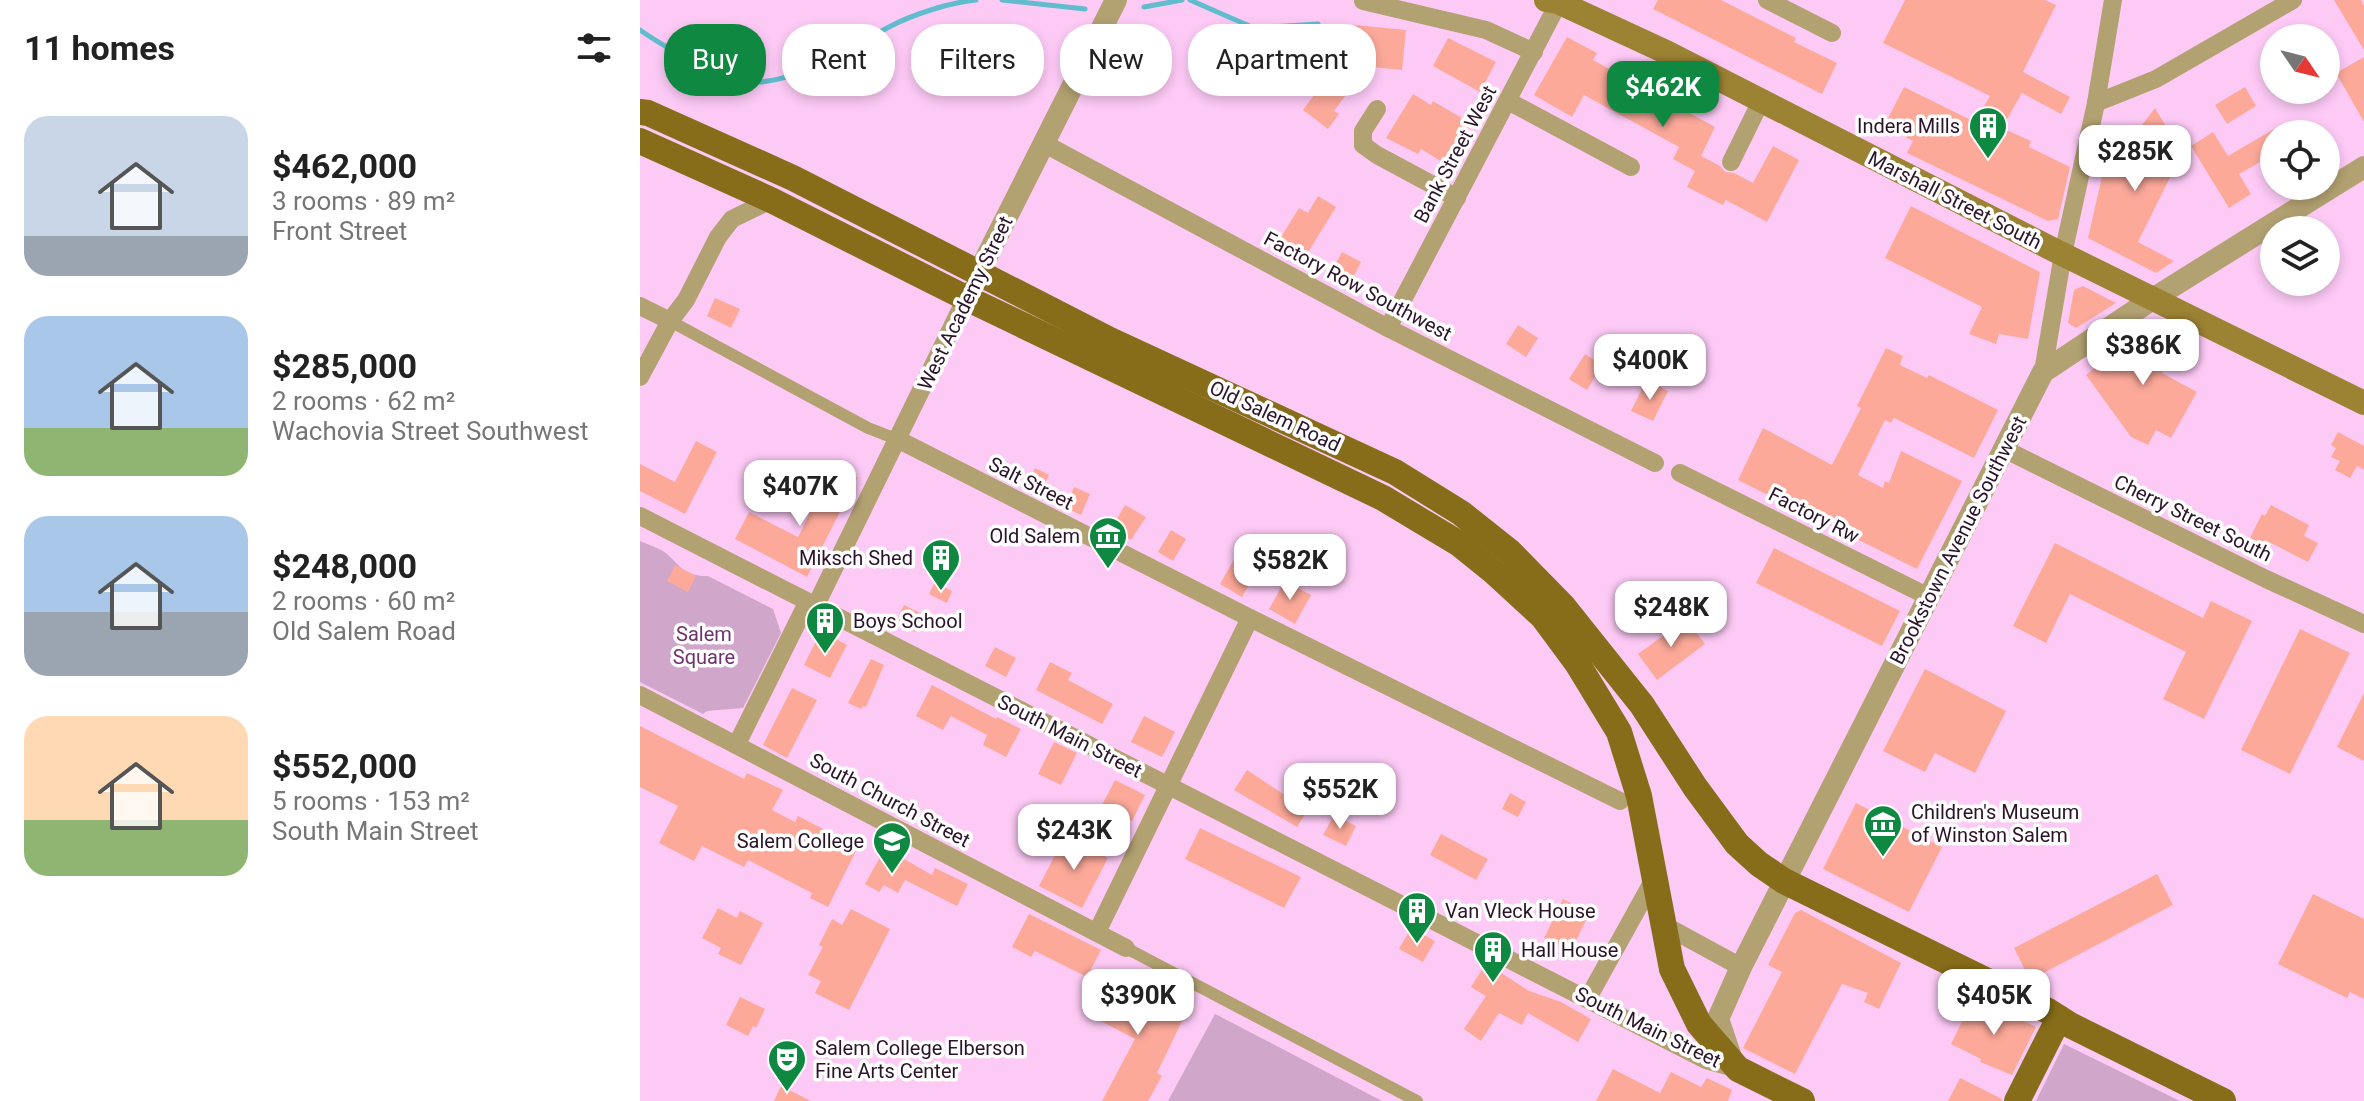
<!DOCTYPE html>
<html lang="en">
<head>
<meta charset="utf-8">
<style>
	body { margin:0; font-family:Roboto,sans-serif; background:#f2f2f2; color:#222; height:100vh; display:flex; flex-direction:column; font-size:30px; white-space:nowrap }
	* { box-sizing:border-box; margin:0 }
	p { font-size:26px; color:#767676 }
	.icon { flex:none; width:44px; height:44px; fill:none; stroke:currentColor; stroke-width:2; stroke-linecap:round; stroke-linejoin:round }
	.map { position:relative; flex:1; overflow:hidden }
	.panel { display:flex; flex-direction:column; background:#fff; width:640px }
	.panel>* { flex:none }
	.hud { position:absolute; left:24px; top:24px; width:760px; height:72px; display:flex; gap:16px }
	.needle { width:52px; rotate:125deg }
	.buttons { position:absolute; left:1620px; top:24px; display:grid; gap:16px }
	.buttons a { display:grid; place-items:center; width:80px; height:80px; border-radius:50%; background:#fff; box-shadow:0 4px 12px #0003; font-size:40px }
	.price { position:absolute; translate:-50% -68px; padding:0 18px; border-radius:16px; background:#fff; color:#222; font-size:26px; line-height:52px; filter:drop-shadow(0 2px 4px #0008) }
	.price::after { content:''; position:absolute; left:50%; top:48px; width:24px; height:18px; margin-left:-12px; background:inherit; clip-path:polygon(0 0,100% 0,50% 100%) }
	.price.active { background:#0f8842; color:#fff }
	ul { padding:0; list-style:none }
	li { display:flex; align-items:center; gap:24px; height:200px; padding:0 24px }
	li span { display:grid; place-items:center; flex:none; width:224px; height:160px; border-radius:24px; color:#555 }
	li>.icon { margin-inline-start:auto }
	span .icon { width:96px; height:96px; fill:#fffc; stroke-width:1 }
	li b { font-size:34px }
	h2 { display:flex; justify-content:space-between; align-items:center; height:96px; padding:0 24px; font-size:34px }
	.chip { padding:0 28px; border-radius:32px; background:#fff; box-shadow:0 4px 12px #0003; font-size:28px; line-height:72px }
	.chip.active { background:#0f8842; color:#fff }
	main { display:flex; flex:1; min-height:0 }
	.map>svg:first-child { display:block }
</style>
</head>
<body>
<main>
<section class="panel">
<h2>11 homes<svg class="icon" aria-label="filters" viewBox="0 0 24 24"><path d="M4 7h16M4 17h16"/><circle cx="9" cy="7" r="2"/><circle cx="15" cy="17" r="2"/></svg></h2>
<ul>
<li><span style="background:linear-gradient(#c9d6e8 75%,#9aa5b1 0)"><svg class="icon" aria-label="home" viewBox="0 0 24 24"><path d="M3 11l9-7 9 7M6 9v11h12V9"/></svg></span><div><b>$462,000</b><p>3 rooms · 89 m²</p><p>Front Street</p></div></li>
<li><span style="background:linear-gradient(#a9c7e8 70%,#8fb573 0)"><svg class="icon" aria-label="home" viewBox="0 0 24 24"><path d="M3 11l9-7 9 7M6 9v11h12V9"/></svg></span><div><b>$285,000</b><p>2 rooms · 62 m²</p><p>Wachovia Street Southwest</p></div></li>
<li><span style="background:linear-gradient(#a9c7e8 60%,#9aa5b1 0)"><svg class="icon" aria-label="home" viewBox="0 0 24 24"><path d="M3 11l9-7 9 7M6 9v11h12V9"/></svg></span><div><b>$248,000</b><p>2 rooms · 60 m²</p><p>Old Salem Road</p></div></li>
<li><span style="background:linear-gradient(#ffd9b3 65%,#8fb573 0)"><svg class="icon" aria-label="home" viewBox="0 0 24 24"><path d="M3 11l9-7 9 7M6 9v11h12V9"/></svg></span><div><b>$552,000</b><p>5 rooms · 153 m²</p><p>South Main Street</p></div></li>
</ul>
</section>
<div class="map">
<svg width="1724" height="1101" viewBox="0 0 1724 1101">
	<rect width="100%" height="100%" fill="#fdcaf6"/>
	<g fill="#d0a6ca">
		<path d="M0,541C9,545 23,549 29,556C43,569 45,576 68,576L133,609L141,633L103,708L67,711L63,714L0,682Z"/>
		<path d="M575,1014L581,1017L742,1101H528Z"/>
		<path d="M1424,1044L1540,1101H1396Z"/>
	</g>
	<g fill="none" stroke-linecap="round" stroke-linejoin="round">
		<g stroke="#61bdce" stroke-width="5">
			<path d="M362,0L445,9"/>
			<path d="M550,0L614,28L678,24"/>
			<path d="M504,7L542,0"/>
			<path d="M0,30C17,42 35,52 52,62C61,68 67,75 78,78C138,97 198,54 249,27C271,15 311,2 336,0"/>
		</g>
	</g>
	<g fill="#fca99a">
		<path d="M1018,0H1081L1156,38L1154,42L1197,63L1182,94L1013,9Z"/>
		<path d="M1265,0H1405L1416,5L1383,72L1430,97L1421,114L1382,93L1362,128L1391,141L1389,147L1430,167L1418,219L1408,221L1267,153L1273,141L1244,126L1264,87L1335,122L1350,96L1243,43Z"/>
		<path d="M1694,0H1721L1724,6V50Z"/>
		<path d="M715,25L766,30L762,70L711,65Z"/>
		<path d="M927,37L957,53L953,60L1075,127L1061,156L1080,166L1085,172L1094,173L1113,183L1133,146L1159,160L1127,222L1086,200L1083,205L1047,187L1055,171L1033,159L1039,147L944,95L932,117L894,95Z"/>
		<path d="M808,38L856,62L840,92L793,66Z"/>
		<path d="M1724,57V122L1696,73Z"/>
		<path d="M687,77L708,92L694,111L699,114L688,129L663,110Z"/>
		<path d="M1605,87L1616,106L1587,124L1575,105Z"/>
		<path d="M773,94L791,105L793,101L832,124L807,165L781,149L778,154L746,138Z"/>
		<path d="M1515,108L1542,153L1498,242L1534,261L1516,273L1448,238L1462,177Z"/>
		<path d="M1634,129V154L1599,174L1611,194L1589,208L1551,146L1573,132L1588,156Z"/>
		<path d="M678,196L696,207L667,254L641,237L659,208L668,213Z"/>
		<path d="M1271,206L1400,272L1388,339L1359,334L1356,344L1329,334L1342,307L1245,258Z"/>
		<path d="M702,252L721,262L708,287L689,277Z"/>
		<path d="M1443,286L1476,303L1436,328L1428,323L1434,290Z"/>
		<path d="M75,298L100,309L91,328L67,316Z"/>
		<path d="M878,325L898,338L886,357L866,344Z"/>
		<path d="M1521,330L1539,340L1522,373L1557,392L1531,438L1516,430L1508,445L1491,437L1446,375L1494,336L1506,343Z"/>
		<path d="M1246,348L1263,356L1260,365L1287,378L1289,375L1358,410L1334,458L1254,418L1251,423L1245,420L1218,475L1243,488L1245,481L1249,483L1261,451L1322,481L1277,569L1098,480L1123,428L1192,465L1221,408L1217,406Z"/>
		<path d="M945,354L962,365L947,390L929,379Z"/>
		<path d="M1014,384L1028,391L1013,421L991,411L1003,387L1011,390Z"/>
		<path d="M1698,432L1724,446V470L1717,466L1710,478L1695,470L1700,461L1691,457L1696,448L1691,445Z"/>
		<path d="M56,441L77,452L45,514L0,491V464L35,482Z"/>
		<path d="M194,466L217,478L167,577L95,539L109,512L158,537Z"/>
		<path d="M395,468L409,475L400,493L386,487Z"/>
		<path d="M434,487L450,494L441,515L426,508Z"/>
		<path d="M485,505L506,517L491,540L471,529Z"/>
		<path d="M1631,505L1669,525L1664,536L1678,543L1668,562L1631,543L1628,548L1610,538L1622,514L1625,516Z"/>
		<path d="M531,530L546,539L533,561L518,552Z"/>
		<path d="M1415,543L1563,618L1571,601L1612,621L1564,719L1523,699L1546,652L1430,594L1406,643L1373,626Z"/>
		<path d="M1134,548L1260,611L1242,646L1116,583Z"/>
		<path d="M596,556L618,569L602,597L580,584Z"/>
		<path d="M35,565L56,576L48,592L27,581Z"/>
		<path d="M645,581L671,595L655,624L629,609Z"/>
		<path d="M295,582L312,591L307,603L289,594Z"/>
		<path d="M264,605L284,615L275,632L256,622Z"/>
		<path d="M1046,619L1065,644L1017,680L998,654Z"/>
		<path d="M1660,629L1710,653L1650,774L1601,750Z"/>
		<path d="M181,631L207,645L190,678L164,665Z"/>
		<path d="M355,647L376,658L366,677L345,666Z"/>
		<path d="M231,659L244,665L226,707L223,706L221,709L208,703Z"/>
		<path d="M410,662L432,673L428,680L473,704L462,724L396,690Z"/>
		<path d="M1285,669L1366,711L1335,773L1295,753L1285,772L1243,751Z"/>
		<path d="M292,685L356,719L357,717L381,729L366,757L343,745L347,735L311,716L303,730L276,716Z"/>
		<path d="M152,688L177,700L147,758L123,745Z"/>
		<path d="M1724,693V761L1697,747Z"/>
		<path d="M504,716L535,732L522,757L491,742Z"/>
		<path d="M0,726L104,779L107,773L143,790L132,810L155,822L158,816L218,847L188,907L170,898L172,893L108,860L104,867L62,846L54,861L19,843L38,806L0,787Z"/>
		<path d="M414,742L437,753L421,785L398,774Z"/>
		<path d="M607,770L648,797L654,787L674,800L657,827L594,790Z"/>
		<path d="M475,780L505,795L492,821L462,805Z"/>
		<path d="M870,793L886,802L878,817L862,809Z"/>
		<path d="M1216,803L1302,847L1269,912L1183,869Z"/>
		<path d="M694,815L716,826L706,846L683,835Z"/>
		<path d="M560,828L661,877L644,908L545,859Z"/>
		<path d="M801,834L848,859L836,880L790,855Z"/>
		<path d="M425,836L468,858L442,908L399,886Z"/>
		<path d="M245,848L292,875L295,868L328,884L317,906L265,880L258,893L244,885L239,892L225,884Z"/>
		<path d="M1517,874L1533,905L1390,980L1374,948Z"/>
		<path d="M1673,894L1724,919V999L1710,992L1707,998L1638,964Z"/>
		<path d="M923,899L950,912L931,951L904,938Z"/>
		<path d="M78,908L97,918L100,911L123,923L101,965L78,954L81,948L62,938Z"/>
		<path d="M211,909L250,929L209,1010L175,993L181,981L168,975L183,947L179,945L192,919L202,925Z"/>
		<path d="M1161,910L1261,963L1239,1009L1224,1002L1228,993L1202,984L1155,1074L1103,1048L1142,972L1128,965L1155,913Z"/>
		<path d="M389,914L461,950L447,977L395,951L391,957L372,947Z"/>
		<path d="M771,928L795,941L783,962L759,949Z"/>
		<path d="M846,963L889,991L921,1002L951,1019L938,1042L888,1013L882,1025L859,1013L841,1041L824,1029L846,996L831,987Z"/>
		<path d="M475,977L488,985L491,980L513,992L511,996L546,1013L517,1073L522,1076L508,1101H462L495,1039L455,1018L466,999L452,992L458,980L470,986Z"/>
		<path d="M100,997L125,1009L116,1028L113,1026L108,1036L86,1025Z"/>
		<path d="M1332,1001L1361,1015L1363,1011L1396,1027L1372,1075L1340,1062L1341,1059L1311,1044Z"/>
		<path d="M973,1069L1020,1093L1031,1072L1061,1087L1067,1078L1092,1090L1088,1101H956Z"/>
		<path d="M1320,1078L1362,1099L1361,1101H1308Z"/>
		<path d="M141,1086L171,1101H134Z"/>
	</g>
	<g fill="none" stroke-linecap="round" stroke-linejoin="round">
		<g stroke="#b2a171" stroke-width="12">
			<path d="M30,321L228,428L259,440"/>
			<path d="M486,948L777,1101"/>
		</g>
		<g stroke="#b2a171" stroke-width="18">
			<path d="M1127,0L1192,33"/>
			<path d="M723,1L846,30L894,52"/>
			<path d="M868,101L991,167"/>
			<path d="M1456,103L1516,79L1653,0"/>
			<path d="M737,109L723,131V145L737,155L817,198"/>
			<path d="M403,143L748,328L1015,463"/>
			<path d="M1091,162L1121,101"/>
			<path d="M0,306L30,321"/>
			<path d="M748,328L920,0"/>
			<path d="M1403,372L1423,254L1456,103L1473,0"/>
			<path d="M0,377L30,321L46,300L78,237L92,219L131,200"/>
			<path d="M259,440L610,618L980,801"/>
			<path d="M1364,449L1626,579L1724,624"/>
			<path d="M1040,473L1289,597"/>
			<path d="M0,516L1066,1060L1098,1069"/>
			<path d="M175,607L330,290"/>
			<path d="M0,695L486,948"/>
			<path d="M97,744L167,603"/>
			<path d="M1022,924L1101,967"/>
			<path d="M457,932L610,618"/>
			<path d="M948,998L1014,879"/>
		</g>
		<g stroke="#b2a171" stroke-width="22">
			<path d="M338,274L476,0"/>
			<path d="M1090,1054L1078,1019L1101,967L1403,372L1514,298L1724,167"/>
		</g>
		<path stroke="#9c8233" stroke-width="24" d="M906,0L918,2L1028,53L1414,250L1724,403"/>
		<g stroke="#876d19" stroke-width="26">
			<path d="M0,112L8,113L153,178L470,340L755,472L821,513L870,552L923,606L1002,705L1055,787L1097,844L1119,864L1144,881L1408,1011L1430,1025L1583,1101"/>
			<path d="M0,141L131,200L326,298L743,498L818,543L854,572L903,617L937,663L979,732L999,796L1032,969L1059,1024L1098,1069L1162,1101"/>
			<path d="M1377,1101L1419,1018"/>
		</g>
	</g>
	<defs>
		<symbol id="building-pin" viewBox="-11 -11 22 30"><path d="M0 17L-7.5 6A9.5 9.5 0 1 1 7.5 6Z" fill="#0f8842" stroke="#fefefe"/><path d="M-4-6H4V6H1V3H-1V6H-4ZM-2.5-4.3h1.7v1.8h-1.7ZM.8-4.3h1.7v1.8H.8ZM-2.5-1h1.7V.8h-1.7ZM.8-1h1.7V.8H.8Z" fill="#fff"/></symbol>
		<symbol id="museum-pin" viewBox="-11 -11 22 30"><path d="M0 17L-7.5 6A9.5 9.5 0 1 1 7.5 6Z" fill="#0f8842" stroke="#fefefe"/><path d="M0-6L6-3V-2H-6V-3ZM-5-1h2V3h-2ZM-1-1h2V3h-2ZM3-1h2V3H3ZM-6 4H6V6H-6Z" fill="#fff"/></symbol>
		<symbol id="university-pin" viewBox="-11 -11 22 30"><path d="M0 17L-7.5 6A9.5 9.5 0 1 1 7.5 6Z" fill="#0f8842" stroke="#fefefe"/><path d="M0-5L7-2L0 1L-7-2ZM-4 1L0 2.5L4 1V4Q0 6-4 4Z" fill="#fff"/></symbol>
		<symbol id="theatre-pin" viewBox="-11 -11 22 30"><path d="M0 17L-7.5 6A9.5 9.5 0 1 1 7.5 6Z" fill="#0f8842" stroke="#fefefe"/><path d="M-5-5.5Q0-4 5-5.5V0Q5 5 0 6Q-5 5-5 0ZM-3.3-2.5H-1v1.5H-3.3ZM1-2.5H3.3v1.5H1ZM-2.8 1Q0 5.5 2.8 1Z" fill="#fff"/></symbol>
	</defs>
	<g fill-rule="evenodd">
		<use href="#building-pin" x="1326" y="104" width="44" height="60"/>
		<use href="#museum-pin" x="446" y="514" width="44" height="60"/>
		<use href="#building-pin" x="279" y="536" width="44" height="60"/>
		<use href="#building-pin" x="163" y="599" width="44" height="60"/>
		<use href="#museum-pin" x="1221" y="802" width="44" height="60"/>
		<use href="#university-pin" x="230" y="819" width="44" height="60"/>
		<use href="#building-pin" x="755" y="889" width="44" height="60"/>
		<use href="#building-pin" x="831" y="928" width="44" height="60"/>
		<use href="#theatre-pin" x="125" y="1037" width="44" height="60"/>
	</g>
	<g text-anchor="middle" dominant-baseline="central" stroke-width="7" stroke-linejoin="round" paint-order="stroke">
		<g font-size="20" fill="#2b1429" stroke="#fefefe" text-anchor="start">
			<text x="1320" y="126" text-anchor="end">Indera Mills</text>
			<text x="440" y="536" text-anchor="end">Old Salem</text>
			<text x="273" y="558" text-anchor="end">Miksch Shed</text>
			<text x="213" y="621">Boys School</text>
			<text x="1271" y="812">Children's Museum<tspan x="1271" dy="23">of Winston Salem</tspan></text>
			<text x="224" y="841" text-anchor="end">Salem College</text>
			<text x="805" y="911">Van Vleck House</text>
			<text x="881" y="950">Hall House</text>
			<text x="175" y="1048">Salem College Elberson<tspan x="175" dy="23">Fine Arts Center</tspan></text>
		</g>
		<g font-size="20" fill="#2b1429" stroke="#fefefe">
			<text transform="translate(815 154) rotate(-62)">Bank Street West</text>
			<text transform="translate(1315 200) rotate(27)">Marshall Street South</text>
			<text transform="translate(718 286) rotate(28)">Factory Row Southwest</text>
			<text transform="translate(325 303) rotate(-64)">West Academy Street</text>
			<text transform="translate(635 416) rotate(25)">Old Salem Road</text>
			<text transform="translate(391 483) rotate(27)">Salt Street</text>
			<text transform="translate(1174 515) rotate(27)">Factory Rw</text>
			<text transform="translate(1553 518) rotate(26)">Cherry Street South</text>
			<text transform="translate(1318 540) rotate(-63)">Brookstown Avenue Southwest</text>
			<text transform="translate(430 736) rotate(27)">South Main Street</text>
			<text transform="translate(250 800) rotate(28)">South Church Street</text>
			<text transform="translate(1008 1027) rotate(26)">South Main Street</text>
		</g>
		<g font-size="20" fill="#71316c" stroke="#fefefe">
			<text x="64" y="634">Salem<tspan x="64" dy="23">Square</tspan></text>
		</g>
	</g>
</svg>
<div class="buttons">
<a><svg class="needle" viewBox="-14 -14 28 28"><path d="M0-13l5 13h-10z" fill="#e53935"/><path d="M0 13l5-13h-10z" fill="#767676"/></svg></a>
<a><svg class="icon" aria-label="locate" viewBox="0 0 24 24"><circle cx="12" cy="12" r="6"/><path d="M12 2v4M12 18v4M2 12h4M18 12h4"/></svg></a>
<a><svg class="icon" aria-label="layers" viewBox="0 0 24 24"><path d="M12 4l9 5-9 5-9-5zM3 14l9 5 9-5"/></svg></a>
</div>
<b class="price active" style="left:1023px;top:129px">$462K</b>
<b class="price" style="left:1495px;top:193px">$285K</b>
<b class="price" style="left:1503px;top:387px">$386K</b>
<b class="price" style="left:1010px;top:402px">$400K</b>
<b class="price" style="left:160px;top:528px">$407K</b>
<b class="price" style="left:650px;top:602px">$582K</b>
<b class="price" style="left:1031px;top:649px">$248K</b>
<b class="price" style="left:700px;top:831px">$552K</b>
<b class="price" style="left:434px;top:872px">$243K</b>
<b class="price" style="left:498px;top:1037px">$390K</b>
<b class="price" style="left:1354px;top:1037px">$405K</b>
<div class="hud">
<a class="chip active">Buy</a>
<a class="chip">Rent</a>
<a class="chip">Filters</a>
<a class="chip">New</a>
<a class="chip">Apartment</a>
</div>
</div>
</main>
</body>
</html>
